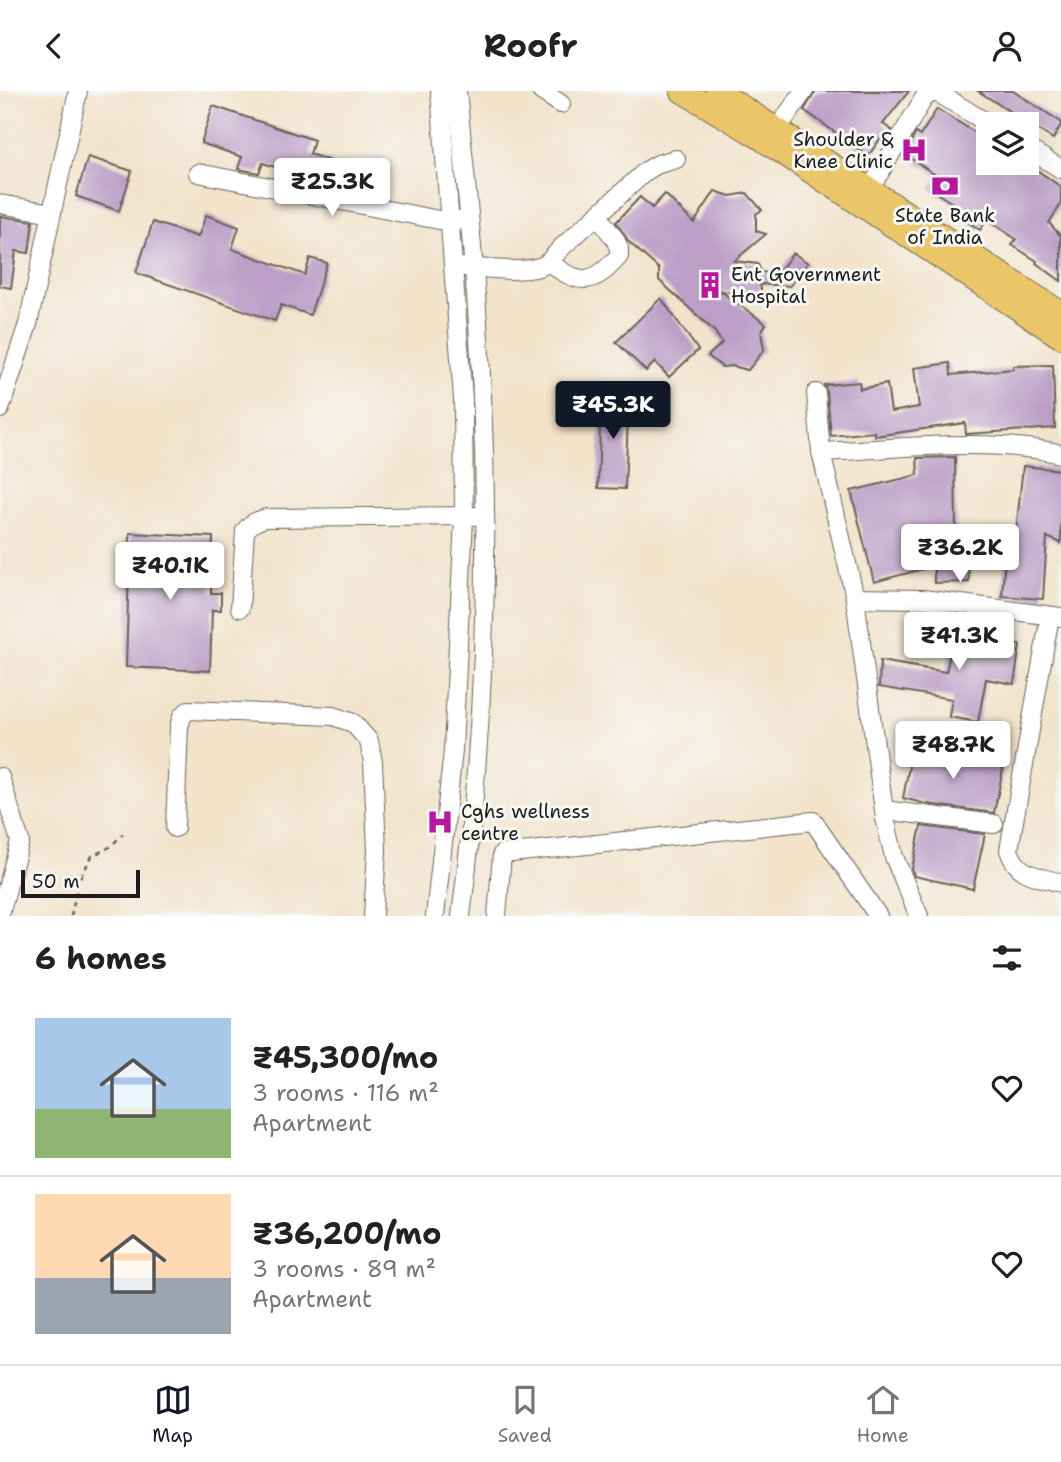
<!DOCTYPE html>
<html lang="en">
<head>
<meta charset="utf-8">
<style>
	body { margin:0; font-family:"Shantell Sans",sans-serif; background:#f2f2f2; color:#222; height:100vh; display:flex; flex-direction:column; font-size:26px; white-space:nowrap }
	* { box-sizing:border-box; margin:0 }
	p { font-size:23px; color:#767676 }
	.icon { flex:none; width:38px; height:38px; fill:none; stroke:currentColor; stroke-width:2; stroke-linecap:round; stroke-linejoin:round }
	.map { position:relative; height:825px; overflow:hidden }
	.sheet { display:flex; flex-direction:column; background:#fff; flex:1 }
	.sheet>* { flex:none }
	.buttons { position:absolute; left:976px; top:21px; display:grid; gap:14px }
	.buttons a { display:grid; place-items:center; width:63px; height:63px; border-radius:0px; background:#fff; box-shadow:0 7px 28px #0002; font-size:35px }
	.scale { position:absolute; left:21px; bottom:18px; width:119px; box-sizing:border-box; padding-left:7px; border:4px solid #1c1c1c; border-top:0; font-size:19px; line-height:24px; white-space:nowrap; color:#1c1c1c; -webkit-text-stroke:5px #f6f6f2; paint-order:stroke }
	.price { position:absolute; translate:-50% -60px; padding:0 16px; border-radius:7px; background:#fff; color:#222; font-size:23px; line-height:46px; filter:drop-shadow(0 2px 4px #0008) }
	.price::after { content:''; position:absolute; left:50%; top:42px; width:21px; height:16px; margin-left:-10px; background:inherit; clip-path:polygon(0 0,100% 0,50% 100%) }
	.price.current { background:#111827; color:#fff }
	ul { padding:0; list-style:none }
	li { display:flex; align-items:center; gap:21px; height:175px; padding:0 35px }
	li+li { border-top:2px solid #e0e0e0 }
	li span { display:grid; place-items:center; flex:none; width:196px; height:140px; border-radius:0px; color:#555 }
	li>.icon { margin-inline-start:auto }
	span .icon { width:84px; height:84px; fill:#fffc; stroke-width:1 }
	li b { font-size:30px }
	h2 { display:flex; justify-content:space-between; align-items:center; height:84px; padding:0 35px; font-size:30px }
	header { display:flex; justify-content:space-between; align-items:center; height:91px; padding:0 35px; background:#fff; font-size:32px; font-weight:700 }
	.tab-bar { display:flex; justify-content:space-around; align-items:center; height:98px; border-top:2px solid #e0e0e0; background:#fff; font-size:19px; color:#767676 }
	.tab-bar a { display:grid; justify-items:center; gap:4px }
	.tab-bar .current { color:#111827 }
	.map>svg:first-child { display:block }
</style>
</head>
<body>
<header><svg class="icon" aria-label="back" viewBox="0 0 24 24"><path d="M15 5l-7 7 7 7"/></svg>Roofr<svg class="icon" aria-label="person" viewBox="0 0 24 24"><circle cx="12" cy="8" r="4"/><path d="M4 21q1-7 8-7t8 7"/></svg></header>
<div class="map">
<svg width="1061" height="825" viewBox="0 0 1061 825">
	<rect width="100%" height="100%" fill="#f6f6f2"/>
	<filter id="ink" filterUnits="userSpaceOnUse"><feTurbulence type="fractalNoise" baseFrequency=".0143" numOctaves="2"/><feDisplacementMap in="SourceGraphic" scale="14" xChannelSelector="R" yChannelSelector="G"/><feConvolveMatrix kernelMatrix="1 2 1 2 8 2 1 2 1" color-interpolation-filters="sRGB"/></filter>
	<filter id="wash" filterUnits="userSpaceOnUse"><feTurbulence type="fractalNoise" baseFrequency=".00686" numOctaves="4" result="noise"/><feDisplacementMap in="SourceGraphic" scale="28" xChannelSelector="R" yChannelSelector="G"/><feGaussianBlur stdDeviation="1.57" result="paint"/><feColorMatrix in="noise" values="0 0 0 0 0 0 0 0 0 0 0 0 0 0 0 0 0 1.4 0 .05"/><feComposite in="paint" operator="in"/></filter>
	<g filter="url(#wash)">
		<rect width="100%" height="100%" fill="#f2e3ca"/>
		<g id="blocks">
			<g fill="#bc9ec7">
				<path d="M816,0H909L883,33L892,39L885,50L881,47L868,65L804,19Z"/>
				<path d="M978,0H1013L1061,31V34L1053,48Z"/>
				<path d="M213,15L314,49L310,63L333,71L325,95L309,92L311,88L263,72L259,82L238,78L242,66L201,52Z"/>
				<path d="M937,18L976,42L978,39L989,44V72H1027L1061,96V113L1049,132L1061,145V190L1036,172L1037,170L1012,154L1016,148L987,129L980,139L953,121L957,115L930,98L937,85L904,63L916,42L920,45Z"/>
				<path d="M88,66L132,80L119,120L76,105Z"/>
				<path d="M715,100L730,105L747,102L762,119L756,123V140L766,143L734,170L758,173L761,181L777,183L793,162L808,172L790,195L760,193L762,204L721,200L766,233L761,241L764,259L748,279L732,275L722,276L708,265L722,252L715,241L659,189V178L629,151L616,131L640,106L652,117L665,103L694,132Z"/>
				<path d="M206,124L239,136L232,158L305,184L310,167L327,172L310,224L281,214L275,230L136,182L153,131L198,146Z"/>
				<path d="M0,125L33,130L29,162L16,160L11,197L0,195Z"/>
				<path d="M661,207L698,259L669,286L655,271L646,280L616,251Z"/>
				<path d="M950,272L951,284L1013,278V275L1053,274L1055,337L966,343L965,332L875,345V341L831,345L827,301L824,294L859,291L860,298L887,293L891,321L919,316L914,277Z"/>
				<path d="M601,302L629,303L625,398L598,397Z"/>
				<path d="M955,366L956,439H967L969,491L934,492V475L874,491L851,400L918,384L917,367Z"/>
				<path d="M1023,375L1061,379V452L1047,446L1043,508L1002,505L1007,441H1016Z"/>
				<path d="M130,442L213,446L211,502H221V519H212L210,580L126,576Z"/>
				<path d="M956,534L992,542L990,549L1020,554L1014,593L986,588L978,631L949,626L952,608L879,596L880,570L946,581Z"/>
				<path d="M913,655L1004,673L994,722L926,713L903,707Z"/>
				<path d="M921,735L985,743L973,798L914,785L912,778Z"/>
			</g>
		</g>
	</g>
	<g filter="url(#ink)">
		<use href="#blocks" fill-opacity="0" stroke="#676259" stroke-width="2"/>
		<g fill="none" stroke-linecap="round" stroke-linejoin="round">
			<defs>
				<g id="minor">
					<path d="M457,0C467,102 478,204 482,306C490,479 483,654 461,825"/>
					<path d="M541,0L561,13"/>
					<path d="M777,38L804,0"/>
					<path d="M1027,57L1061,78"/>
					<path d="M198,82L439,129H463"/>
					<path d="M870,98L924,7L931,2H938L989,33"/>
					<path d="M0,113L52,122"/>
					<path d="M549,171C579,195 594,194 619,165V157L615,148L597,124"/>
					<path d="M464,176C485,177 519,182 539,176C548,174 554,165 560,158L646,80L658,73L676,68"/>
					<path d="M816,302L821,361L855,507L885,727L894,766L919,825"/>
					<path d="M0,318L28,233L78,0"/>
					<path d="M821,361C894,358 991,346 1061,363"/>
					<path d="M855,507L923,508L1061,526"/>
					<path d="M240,517L245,440C251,432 256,430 266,427L474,425"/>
					<path d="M1050,525L1009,759C1017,785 1037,785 1061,792"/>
					<path d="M0,686L20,750L0,823"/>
					<path d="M884,719L994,733"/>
					<path d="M175,737L179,636L182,625L189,619L333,625L353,632L369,650L373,671L377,759L373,825"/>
					<path d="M435,825L453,660L464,426L463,308L440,0"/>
					<path d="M497,825L502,763L813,730L878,825"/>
				</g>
				<g id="major">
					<path d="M682,0L756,44L1061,246"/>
					<path d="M717,0L1061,222"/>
				</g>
			</defs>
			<use href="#minor" stroke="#676259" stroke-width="20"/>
			<use href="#major" stroke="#676259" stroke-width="25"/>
			<path stroke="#676259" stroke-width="2.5" stroke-dasharray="5 5" stroke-linecap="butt" d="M71,825L79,789L92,765L110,756L123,743"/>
			<use href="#minor" stroke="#fff" stroke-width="18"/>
			<use href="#major" stroke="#ebc669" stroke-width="23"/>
		</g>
	</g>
	<defs>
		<symbol id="hospital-bare" viewBox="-9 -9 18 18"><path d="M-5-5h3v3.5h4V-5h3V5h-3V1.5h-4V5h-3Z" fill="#b5179e" stroke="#f6f6f2" stroke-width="2.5" paint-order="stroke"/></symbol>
		<symbol id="bank-bare" viewBox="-9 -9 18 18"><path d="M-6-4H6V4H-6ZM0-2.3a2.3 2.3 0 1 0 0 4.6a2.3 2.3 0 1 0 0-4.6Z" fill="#b5179e" stroke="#f6f6f2" stroke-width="2.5" paint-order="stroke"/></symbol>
		<symbol id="building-bare" viewBox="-9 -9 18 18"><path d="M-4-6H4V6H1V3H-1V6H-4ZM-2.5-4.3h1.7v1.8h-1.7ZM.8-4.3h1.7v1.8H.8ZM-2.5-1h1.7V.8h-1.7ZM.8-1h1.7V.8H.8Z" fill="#b5179e" stroke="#f6f6f2" stroke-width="2.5" paint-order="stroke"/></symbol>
	</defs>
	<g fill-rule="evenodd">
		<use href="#hospital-bare" x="895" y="40" width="38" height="38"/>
		<use href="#bank-bare" x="926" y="76" width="38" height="38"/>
		<use href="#building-bare" x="691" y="175" width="38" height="38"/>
		<use href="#hospital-bare" x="421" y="712" width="38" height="38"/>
	</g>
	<g text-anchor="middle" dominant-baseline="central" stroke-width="6" stroke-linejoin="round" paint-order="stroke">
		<g font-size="19" fill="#1c1c1c" stroke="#f6f6f2" text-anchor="start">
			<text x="893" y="48" text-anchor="end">Shoulder &amp;<tspan x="893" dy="22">Knee Clinic</tspan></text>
			<text x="945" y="124" text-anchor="middle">State Bank<tspan x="945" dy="22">of India</tspan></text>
			<text x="731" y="183">Ent Government<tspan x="731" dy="22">Hospital</tspan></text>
			<text x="461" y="720">Cghs wellness<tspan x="461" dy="22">centre</tspan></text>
		</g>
	</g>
</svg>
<div class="buttons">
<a><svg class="icon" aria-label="layers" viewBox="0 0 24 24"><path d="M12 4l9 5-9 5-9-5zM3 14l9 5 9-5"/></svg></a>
</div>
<div class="scale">50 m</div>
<b class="price" style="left:332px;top:127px">₹25.3K</b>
<b class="price current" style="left:613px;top:350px">₹45.3K</b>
<b class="price" style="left:960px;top:493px">₹36.2K</b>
<b class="price" style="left:170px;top:511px">₹40.1K</b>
<b class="price" style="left:959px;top:581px">₹41.3K</b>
<b class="price" style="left:953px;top:690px">₹48.7K</b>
</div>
<section class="sheet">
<h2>6 homes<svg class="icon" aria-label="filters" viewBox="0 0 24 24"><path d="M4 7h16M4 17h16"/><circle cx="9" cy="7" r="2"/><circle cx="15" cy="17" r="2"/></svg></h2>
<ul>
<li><span style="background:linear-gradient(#a9c7e8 65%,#8fb573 0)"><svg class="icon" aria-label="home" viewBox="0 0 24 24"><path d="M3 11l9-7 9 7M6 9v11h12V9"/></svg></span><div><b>₹45,300/mo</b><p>3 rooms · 116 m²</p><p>Apartment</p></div><svg class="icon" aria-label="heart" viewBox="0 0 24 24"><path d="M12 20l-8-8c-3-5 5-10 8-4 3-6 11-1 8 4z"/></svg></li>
<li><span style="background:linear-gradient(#ffd9b3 60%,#9aa5b1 0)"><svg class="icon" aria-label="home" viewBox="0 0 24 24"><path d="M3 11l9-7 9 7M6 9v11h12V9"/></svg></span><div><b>₹36,200/mo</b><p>3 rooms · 89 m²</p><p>Apartment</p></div><svg class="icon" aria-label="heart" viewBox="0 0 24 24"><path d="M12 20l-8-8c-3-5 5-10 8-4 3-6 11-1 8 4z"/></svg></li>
</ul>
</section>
<nav class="tab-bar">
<a class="current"><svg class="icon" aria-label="map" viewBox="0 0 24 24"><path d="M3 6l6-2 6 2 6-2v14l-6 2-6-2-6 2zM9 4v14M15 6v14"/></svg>Map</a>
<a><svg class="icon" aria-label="saved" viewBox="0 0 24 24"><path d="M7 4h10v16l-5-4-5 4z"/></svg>Saved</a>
<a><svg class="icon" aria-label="home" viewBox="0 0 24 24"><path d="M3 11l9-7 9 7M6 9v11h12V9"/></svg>Home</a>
</nav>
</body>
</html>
